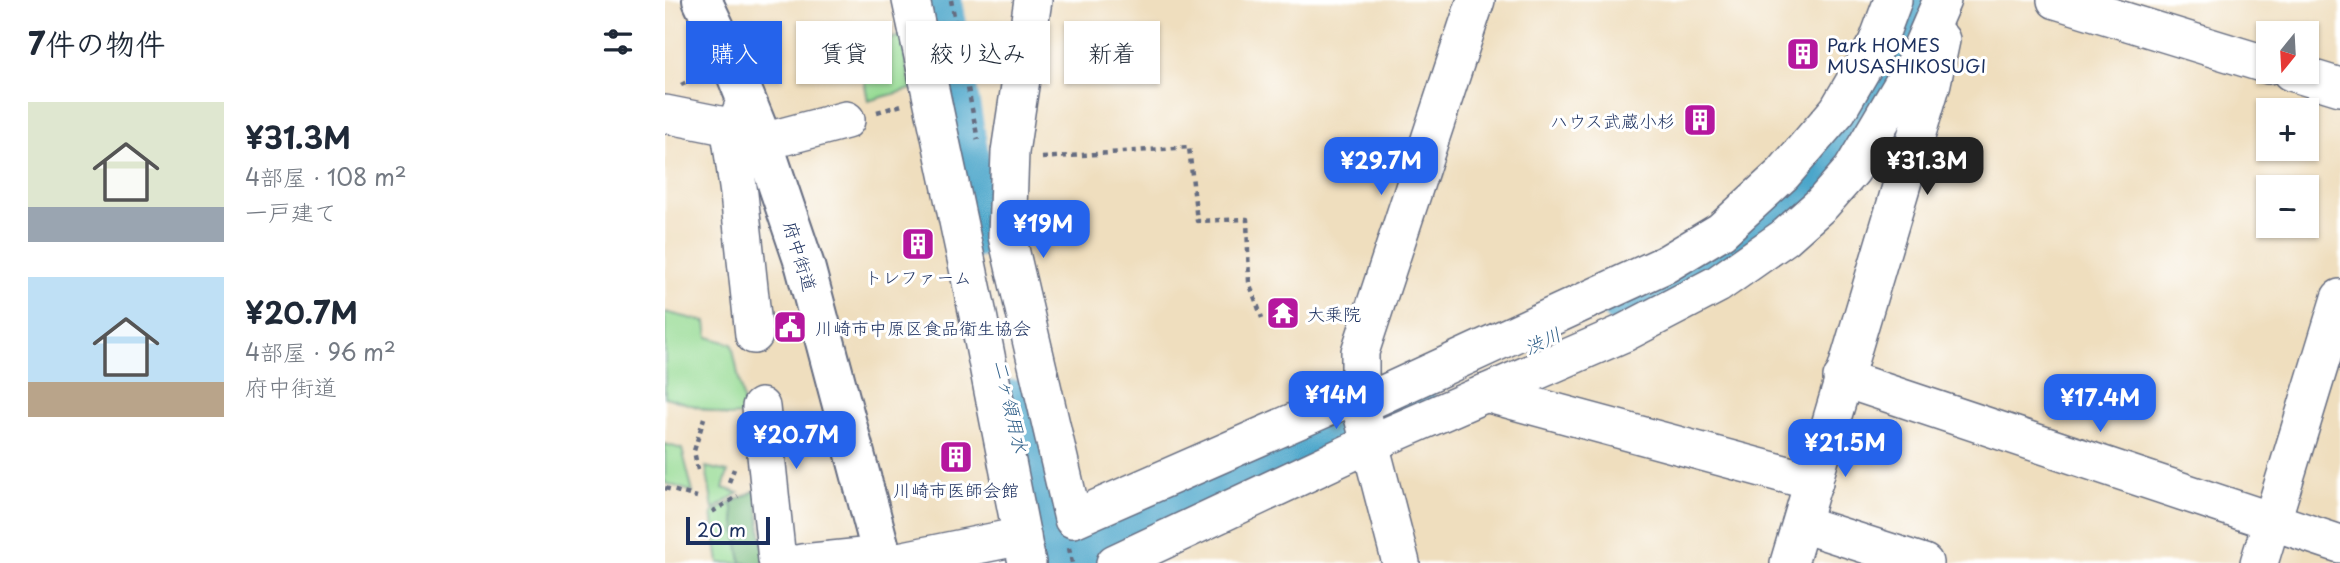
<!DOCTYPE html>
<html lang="ja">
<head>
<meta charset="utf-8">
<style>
	body { margin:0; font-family:"Playpen Sans","Klee One",sans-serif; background:#f6f6f7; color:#1f2937; height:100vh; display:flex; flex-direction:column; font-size:26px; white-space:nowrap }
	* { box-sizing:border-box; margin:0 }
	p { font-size:23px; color:#747a83 }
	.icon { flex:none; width:38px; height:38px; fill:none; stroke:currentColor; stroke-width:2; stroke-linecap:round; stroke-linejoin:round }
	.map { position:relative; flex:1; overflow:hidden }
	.panel { display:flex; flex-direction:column; background:#fff; width:665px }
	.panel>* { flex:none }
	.hud { position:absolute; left:21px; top:21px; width:665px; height:63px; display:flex; gap:14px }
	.needle { width:46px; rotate:198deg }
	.controls { position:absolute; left:1591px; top:21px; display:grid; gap:14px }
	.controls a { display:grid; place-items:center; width:63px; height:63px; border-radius:0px; background:#fff; box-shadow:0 2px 5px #0004; font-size:35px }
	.scale { position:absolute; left:21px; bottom:18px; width:84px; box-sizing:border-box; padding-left:7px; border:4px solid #1b2f5e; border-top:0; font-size:19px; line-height:24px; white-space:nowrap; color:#1b2f5e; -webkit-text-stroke:5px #fff; paint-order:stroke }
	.price { position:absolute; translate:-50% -60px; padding:0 16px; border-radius:14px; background:#2563eb; color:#fff; font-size:23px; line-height:46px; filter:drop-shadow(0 2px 4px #0008) }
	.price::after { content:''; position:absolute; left:50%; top:42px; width:21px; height:16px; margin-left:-10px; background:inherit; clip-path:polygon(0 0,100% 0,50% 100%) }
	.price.current { background:#222; color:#fff }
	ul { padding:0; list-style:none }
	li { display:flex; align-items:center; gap:21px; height:175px; padding:0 28px }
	li span { display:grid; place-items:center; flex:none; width:196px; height:140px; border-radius:0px; color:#555 }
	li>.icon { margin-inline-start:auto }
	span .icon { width:84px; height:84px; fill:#fffc; stroke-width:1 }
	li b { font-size:30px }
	h2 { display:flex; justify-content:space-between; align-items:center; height:84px; padding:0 28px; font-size:30px }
	.tag { padding:0 24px; border-radius:0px; background:#fff; box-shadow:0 2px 5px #0004; font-size:24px; line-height:63px }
	.tag.current { background:#2563eb; color:#fff }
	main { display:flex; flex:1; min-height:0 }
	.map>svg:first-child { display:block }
</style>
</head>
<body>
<main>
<section class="panel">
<h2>7件の物件<svg class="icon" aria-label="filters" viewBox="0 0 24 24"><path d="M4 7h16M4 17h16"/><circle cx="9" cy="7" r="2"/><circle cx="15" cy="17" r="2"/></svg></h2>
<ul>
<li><span style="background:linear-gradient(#dfe7d0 75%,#9aa5b1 0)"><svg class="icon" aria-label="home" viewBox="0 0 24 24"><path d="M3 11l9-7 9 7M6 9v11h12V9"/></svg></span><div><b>¥31.3M</b><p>4部屋 · 108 m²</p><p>一戸建て</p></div></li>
<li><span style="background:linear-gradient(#bfe0f5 75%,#b9a48a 0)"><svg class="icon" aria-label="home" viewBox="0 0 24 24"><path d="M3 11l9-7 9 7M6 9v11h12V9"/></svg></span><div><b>¥20.7M</b><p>4部屋 · 96 m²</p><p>府中街道</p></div></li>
</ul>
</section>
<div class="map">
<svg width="1675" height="563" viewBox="0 0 1675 563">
	<rect width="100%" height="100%" fill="#fff"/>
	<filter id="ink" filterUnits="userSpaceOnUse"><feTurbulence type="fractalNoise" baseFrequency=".0143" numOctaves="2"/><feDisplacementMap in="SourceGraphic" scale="14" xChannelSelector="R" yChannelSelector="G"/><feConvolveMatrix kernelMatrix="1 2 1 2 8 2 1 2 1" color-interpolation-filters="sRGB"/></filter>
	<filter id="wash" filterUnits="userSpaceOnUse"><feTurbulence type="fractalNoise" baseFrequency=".00686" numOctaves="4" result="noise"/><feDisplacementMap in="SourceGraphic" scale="28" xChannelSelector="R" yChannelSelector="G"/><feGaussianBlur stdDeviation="1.57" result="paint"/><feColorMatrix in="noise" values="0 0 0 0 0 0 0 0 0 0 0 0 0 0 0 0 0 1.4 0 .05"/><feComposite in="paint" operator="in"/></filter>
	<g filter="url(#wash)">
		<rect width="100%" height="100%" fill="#efdebe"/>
		<g fill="#97db94" stroke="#598579" stroke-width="2">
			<path d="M236,35L247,89L203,101L194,52Z"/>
			<path d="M0,312L41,322L43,337L67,344L81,415L62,416L0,397Z"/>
			<path d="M0,444L17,449L28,492L0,483Z"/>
			<path d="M41,467L63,472L58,488L74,493L48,509Z"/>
			<path d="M67,502L76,563H54L47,513Z"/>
		</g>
		<path fill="#79bb7e" stroke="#4a756e" stroke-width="2" d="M91,490L100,563H76L67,502Z"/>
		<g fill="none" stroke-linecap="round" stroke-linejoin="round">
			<g stroke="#4ca6ca" stroke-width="51">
				<path d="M271,0L312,232"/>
				<path d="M960,302L1034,267L1088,229L1140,180L1207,103L1238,46L1256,0"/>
				<path d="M347,405L384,563"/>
				<path d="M399,563L746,401"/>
			</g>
		</g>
	</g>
	<g filter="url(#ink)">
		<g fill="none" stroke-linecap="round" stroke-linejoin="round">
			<defs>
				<g id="minor">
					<path d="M246,0L313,315L362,563"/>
					<path d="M368,0L345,152L342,236L408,519L695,393"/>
					<path d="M1391,0L1603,65"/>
					<path d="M1626,72L1675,87"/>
					<path d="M81,99L66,138L74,194L89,335"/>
					<path d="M0,114L70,128"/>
					<path d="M98,142L181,120"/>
					<path d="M1177,378L1675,544"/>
					<path d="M820,393L1149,482"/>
					<path d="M695,405L1001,264L1056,231L1118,174L1173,110L1212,43L1228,0"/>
					<path d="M96,407L112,560L125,563"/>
					<path d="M1137,524L1259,563"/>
					<path d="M137,563L217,555"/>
					<path d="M224,563L357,536"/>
					<path d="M450,563L704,444L959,333L1053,284L1120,237L1157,204L1187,170L1248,67L1277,0"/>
					<path d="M736,563L695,405V352L811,0"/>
					<path d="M1124,563L1267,83L1276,40"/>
					<path d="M1594,563L1675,298"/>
				</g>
				<path id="highway" d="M37,0L66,62L97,139L140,266L219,563"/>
			</defs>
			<use href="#minor" stroke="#656c80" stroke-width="40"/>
			<use href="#highway" stroke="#656c80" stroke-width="42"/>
			<g stroke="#656c80" stroke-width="4.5" stroke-dasharray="5 5" stroke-linecap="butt">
				<path d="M286,0L313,140"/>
				<path d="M16,85L37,75"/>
				<path d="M212,112L237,105"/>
				<path d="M377,158L524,147L532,221L582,219L584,282L597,318"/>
				<path d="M33,470L29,451L39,418"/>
				<path d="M64,482L69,469"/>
				<path d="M0,488L32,497"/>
				<path d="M47,512L73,496"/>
				<path d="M404,548L407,563"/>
			</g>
			<use href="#minor" stroke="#fff" stroke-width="37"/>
			<use href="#highway" stroke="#fff" stroke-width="38"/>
		</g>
	</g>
	<defs>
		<symbol id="building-square" viewBox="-11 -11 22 22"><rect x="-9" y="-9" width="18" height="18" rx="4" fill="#b5179e" stroke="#fff"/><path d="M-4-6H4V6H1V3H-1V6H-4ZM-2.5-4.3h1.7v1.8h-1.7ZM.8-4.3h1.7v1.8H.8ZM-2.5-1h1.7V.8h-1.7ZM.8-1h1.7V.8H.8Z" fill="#fff"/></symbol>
		<symbol id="temple-square" viewBox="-11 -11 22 22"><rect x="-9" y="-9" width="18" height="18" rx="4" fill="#b5179e" stroke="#fff"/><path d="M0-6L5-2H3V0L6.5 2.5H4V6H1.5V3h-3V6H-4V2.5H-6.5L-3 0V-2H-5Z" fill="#fff"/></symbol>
		<symbol id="civic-square" viewBox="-11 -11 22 22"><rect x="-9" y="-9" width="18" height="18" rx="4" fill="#b5179e" stroke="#fff"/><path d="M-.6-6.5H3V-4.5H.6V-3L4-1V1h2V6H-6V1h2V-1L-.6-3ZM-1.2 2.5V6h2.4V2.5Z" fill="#fff"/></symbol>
	</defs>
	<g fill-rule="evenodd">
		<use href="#building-square" x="1119" y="35" width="38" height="38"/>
		<use href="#building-square" x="1016" y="101" width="38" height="38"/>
		<use href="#building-square" x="234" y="225" width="38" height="38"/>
		<use href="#temple-square" x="599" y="294" width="38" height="38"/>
		<use href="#civic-square" x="106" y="308" width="38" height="38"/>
		<use href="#building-square" x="272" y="438" width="38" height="38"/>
	</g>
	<g text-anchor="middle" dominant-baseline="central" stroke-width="6" stroke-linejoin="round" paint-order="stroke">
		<g font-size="18" fill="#1b2f5e" stroke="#fff" text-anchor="start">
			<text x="1162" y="44">Park HOMES<tspan x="1162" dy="21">MUSASHIKOSUGI</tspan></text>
			<text x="1010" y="120" text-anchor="end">ハウス武蔵小杉</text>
			<text x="253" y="276" text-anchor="middle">トレファーム</text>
			<text x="642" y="313">大乗院</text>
			<text x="150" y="327">川崎市中原区食品衛生協会</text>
			<text x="291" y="489" text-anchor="middle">川崎市医師会館</text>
		</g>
		<g font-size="18" fill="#1b2f5e" stroke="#fff">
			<text transform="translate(136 256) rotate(73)">府中街道</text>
		</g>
		<g font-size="19" font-style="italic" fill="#2f5f89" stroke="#fff">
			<text transform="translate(877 340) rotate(-25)">渋川</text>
			<text transform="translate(347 406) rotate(77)">二ヶ領用水</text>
		</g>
	</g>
</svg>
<div class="controls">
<a><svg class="needle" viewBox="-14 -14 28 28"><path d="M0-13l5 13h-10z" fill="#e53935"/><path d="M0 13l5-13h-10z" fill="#747a83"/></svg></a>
<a>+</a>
<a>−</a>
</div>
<div class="scale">20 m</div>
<b class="price" style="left:716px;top:197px">¥29.7M</b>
<b class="price current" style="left:1262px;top:197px">¥31.3M</b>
<b class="price" style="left:378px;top:260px">¥19M</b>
<b class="price" style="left:671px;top:431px">¥14M</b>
<b class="price" style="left:1435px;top:434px">¥17.4M</b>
<b class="price" style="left:131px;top:471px">¥20.7M</b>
<b class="price" style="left:1180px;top:479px">¥21.5M</b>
<div class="hud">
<a class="tag current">購入</a>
<a class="tag">賃貸</a>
<a class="tag">絞り込み</a>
<a class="tag">新着</a>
</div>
</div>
</main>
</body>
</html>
